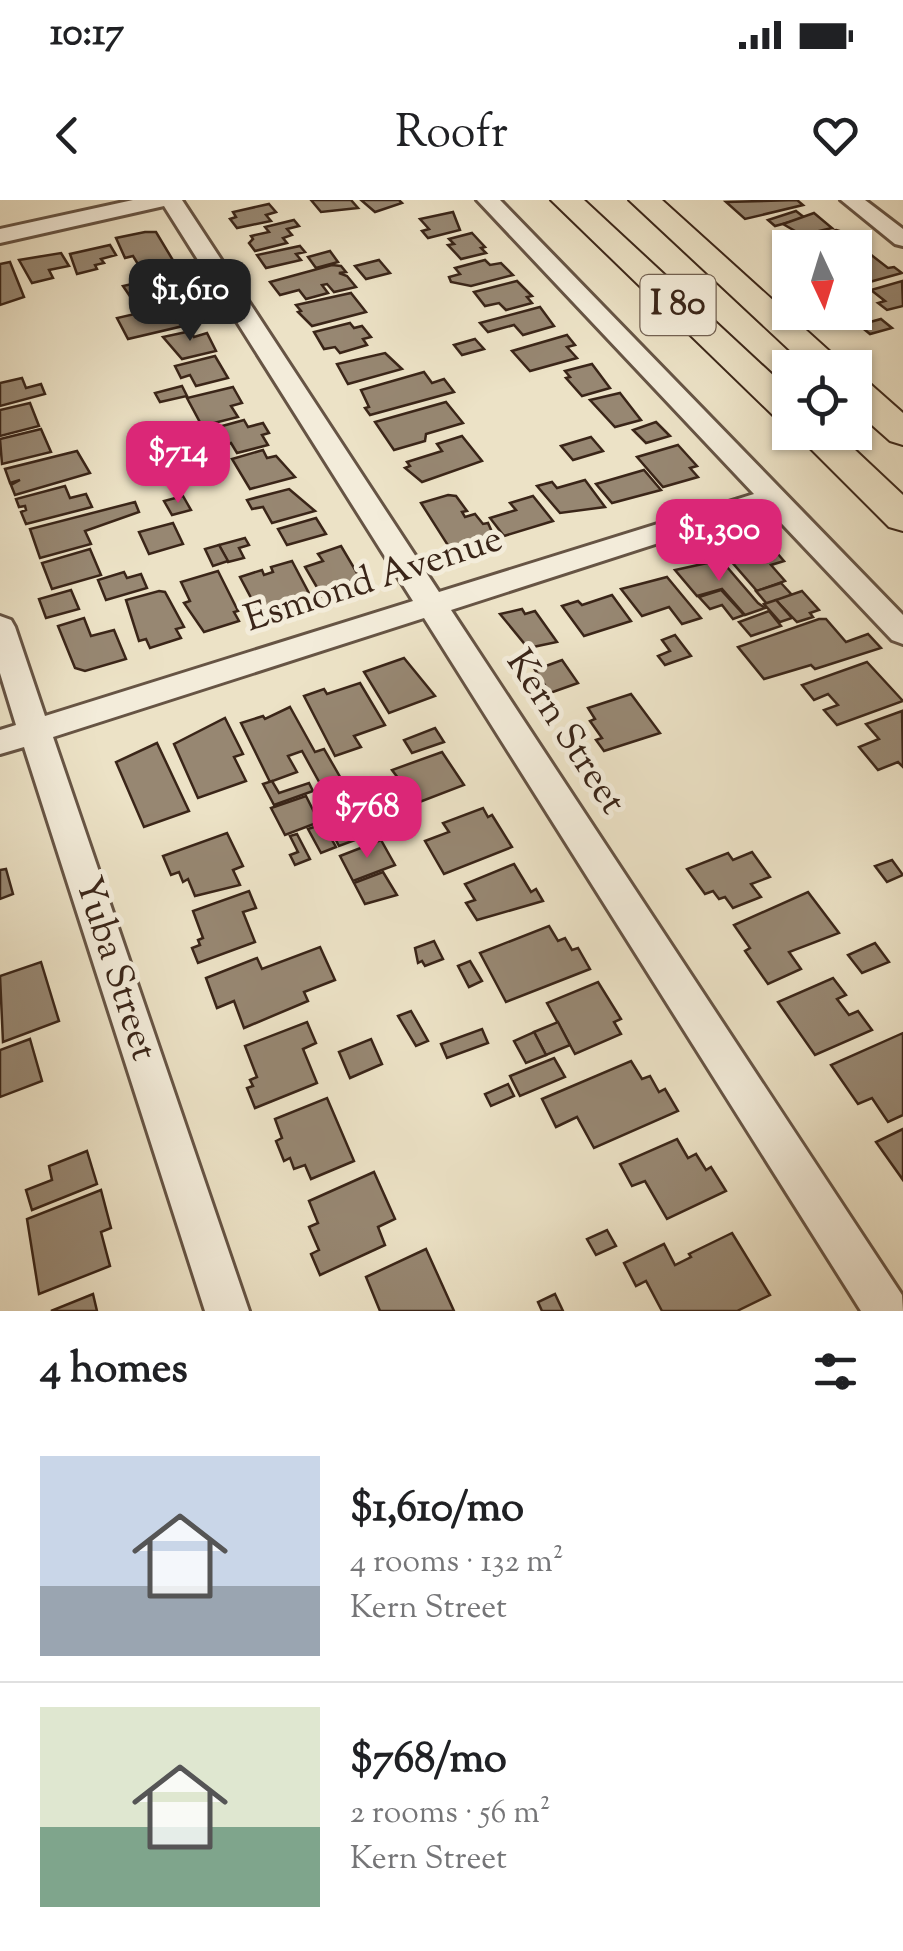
<!DOCTYPE html>
<html lang="en">
<head>
<meta charset="utf-8">
<style>
	body { margin:0; font-family:"Sorts Mill Goudy",serif; background:#f2f2f2; color:#202124; height:100vh; display:flex; flex-direction:column; font-size:38px; white-space:nowrap }
	* { box-sizing:border-box; margin:0 }
	p { font-size:32px; color:#757577 }
	.icon { flex:none; width:55px; height:55px; fill:none; stroke:currentColor; stroke-width:2; stroke-linecap:round; stroke-linejoin:round }
	.map { position:relative; height:1111px; overflow:hidden }
	.drawer { display:flex; flex-direction:column; background:#fff; flex:1 }
	.drawer>* { flex:none }
	.needle { width:65px; rotate:176deg }
	.controls { position:absolute; left:772px; top:30px; display:grid; gap:20px }
	.controls a { display:grid; place-items:center; width:100px; height:100px; border-radius:0px; background:#fff; box-shadow:0 2px 8px #0004; font-size:50px }
	.price { position:absolute; translate:-50% -85px; padding:0 22px; border-radius:20px; background:#db2777; color:#fff; font-size:32px; line-height:65px; filter:drop-shadow(0 2px 5px #0008) }
	.price::after { content:''; position:absolute; left:50%; top:60px; width:30px; height:22px; margin-left:-15px; background:inherit; clip-path:polygon(0 0,100% 0,50% 100%) }
	.price.selected { background:#222; color:#fff }
	ul { padding:0; list-style:none }
	li { display:flex; align-items:center; gap:30px; height:250px; padding:0 40px }
	li+li { border-top:2px solid #e0e0e0 }
	li span { display:grid; place-items:center; flex:none; width:280px; height:200px; border-radius:0px; color:#555 }
	li>.icon { margin-inline-start:auto }
	span .icon { width:120px; height:120px; fill:#fffc; stroke-width:1 }
	li b { font-size:42px }
	h2 { display:flex; justify-content:space-between; align-items:center; height:120px; padding:0 40px; font-size:42px }
	.status { display:flex; justify-content:space-between; align-items:center; height:70px; padding:0 50px; background:#fff; direction:ltr }
	.status svg { height:28px; fill:currentColor }
	header { display:flex; justify-content:space-between; align-items:center; height:130px; padding:0 40px; background:#fff; font-size:45px; font-weight:600 }
	.map>svg:first-child { display:block }
</style>
</head>
<body>
<div class="status"><b>10:17</b><svg viewBox="0 0 49 12"><path d="M0 12V9h3v3zM5 12V6h3v6zM10 12V3h3v9zM15 12V0h3v12zM26 1h20v11H26zM47 4h2v5h-2z"/></svg></div>
<header><svg class="icon" aria-label="back" viewBox="0 0 24 24"><path d="M15 5l-7 7 7 7"/></svg>Roofr<svg class="icon" aria-label="heart" viewBox="0 0 24 24"><path d="M12 20l-8-8c-3-5 5-10 8-4 3-6 11-1 8 4z"/></svg></header>
<div class="map">
<svg width="903" height="1111" viewBox="0 0 903 1111">
	<rect width="100%" height="100%" fill="#ece2c6"/>
	<filter id="stains"><feTurbulence type="fractalNoise" baseFrequency=".002" numOctaves="4"/><feColorMatrix values="0 0 0 0 .2 0 0 0 0 .09 0 0 0 0 .02 0 0 0 .5 -.17"/></filter>
	<radialGradient id="worn" r=".72"><stop offset=".6" stop-color="#630" stop-opacity="0"/><stop offset="1" stop-color="#630" stop-opacity=".3"/></radialGradient>
	<g fill="#978772" stroke="#3a2518" stroke-width="2.5">
		<path d="M311,0H351L358,8L321,12Z"/>
		<path d="M361,0H399L402,3L375,12Z"/>
		<path d="M797,0L803,5L745,19L726,2Z"/>
		<path d="M269,4L276,12L266,15L271,21L237,28L230,19L236,17L233,12Z"/>
		<path d="M796,11L805,18L775,26L768,20Z"/>
		<path d="M453,12L460,30L428,38L422,31L429,29L420,19Z"/>
		<path d="M814,13L832,28L802,35L783,24Z"/>
		<path d="M294,20L299,26L287,29L292,35L283,38L287,43L255,51L249,43L253,39L251,36L269,32L265,27Z"/>
		<path d="M836,30L850,34L865,49L819,48L828,45L816,36Z"/>
		<path d="M145,32H156L174,62L167,63L175,64L180,71L141,77L137,71L141,69L133,56L125,58L116,38Z"/>
		<path d="M472,33L485,47L481,48L486,53L461,59L448,45L454,44L449,39Z"/>
		<path d="M110,45L116,55L101,59L104,63L95,65L97,69L77,74L70,54Z"/>
		<path d="M300,46L305,52L296,54L301,60L266,68L257,55Z"/>
		<path d="M330,51L338,62L316,68L308,57Z"/>
		<path d="M61,53L69,66L49,70L53,78L32,83L19,60Z"/>
		<path d="M870,54L888,68L894,67L902,73L855,86V58Z"/>
		<path d="M379,60L390,73L366,79L355,66Z"/>
		<path d="M485,60L490,65L501,63L513,75L471,86L451,82L449,77L460,74L455,68Z"/>
		<path d="M10,62L24,97L0,105V64Z"/>
		<path d="M332,65L341,66L346,72L339,73L347,76L356,87L334,92L327,84L322,85L328,93L306,99L299,90L280,95L270,82Z"/>
		<path d="M172,75L180,89L176,90L179,95L136,105L123,86Z"/>
		<path d="M517,81L532,96L527,97L532,103L506,110L499,103L485,106L474,92Z"/>
		<path d="M902,81L903,106L887,110L878,103L885,101L871,90Z"/>
		<path d="M351,93L366,112L312,126L298,112L301,111L296,105Z"/>
		<path d="M178,104L200,122L128,139L117,118Z"/>
		<path d="M540,107L554,126L523,135L514,125L488,132L480,123Z"/>
		<path d="M881,119L892,128L870,134L859,125Z"/>
		<path d="M350,123L354,128L362,126L371,137L363,139L367,145L340,153L335,147L324,149L314,132Z"/>
		<path d="M191,131L194,137L207,133L216,151L182,159L163,137Z"/>
		<path d="M567,135L575,145L567,147L577,158L530,171L512,151Z"/>
		<path d="M475,139L484,149L462,155L454,145Z"/>
		<path d="M385,153L402,169L348,184L337,164Z"/>
		<path d="M215,156L228,178L196,186L190,175L181,178L175,166Z"/>
		<path d="M592,164L610,188L582,196L566,178L570,177L565,171Z"/>
		<path d="M424,172L432,183L444,179L454,192L370,215L365,208L369,207L361,190Z"/>
		<path d="M22,178L26,188L41,184L45,194L0,206V183Z"/>
		<path d="M182,186L187,196L160,202L155,193Z"/>
		<path d="M233,187L242,203L231,206L238,217L202,226L187,198Z"/>
		<path d="M620,193L641,220L615,227L590,200Z"/>
		<path d="M446,202L463,223L426,234L425,241L394,250L375,222Z"/>
		<path d="M30,203L39,226L0,236V210Z"/>
		<path d="M244,220L248,227L263,223L269,233L262,235L268,245L237,253L231,243L218,247L215,228Z"/>
		<path d="M656,222L670,236L646,243L633,230Z"/>
		<path d="M41,229L51,252L2,264L0,239Z"/>
		<path d="M462,236L482,261L422,282L405,268L410,266L407,262L442,251L437,244Z"/>
		<path d="M591,237L603,251L573,260L561,246Z"/>
		<path d="M678,245L697,266L690,268L698,277L663,287L637,257Z"/>
		<path d="M263,250L267,258L276,256L295,277L250,289L232,259Z"/>
		<path d="M77,251L90,273L15,295L11,285L20,280L10,283L5,269Z"/>
		<path d="M644,270L661,290L612,303L596,284Z"/>
		<path d="M585,280L605,307L560,313L537,286L552,282L557,288Z"/>
		<path d="M65,286L70,298L86,294L92,307L26,324L21,312L26,310L25,306L19,307L16,299Z"/>
		<path d="M289,289L315,311L272,323L263,307L252,309L247,300Z"/>
		<path d="M448,295L456,296L467,311L462,312L465,317L475,314L483,324L488,323L496,341L449,347L421,303Z"/>
		<path d="M183,296L191,310L172,315L164,301Z"/>
		<path d="M533,296L553,321L504,336L490,318L516,310L510,303Z"/>
		<path d="M135,302L139,312L85,331L91,344L40,358L30,329Z"/>
		<path d="M316,318L326,334L287,345L278,329Z"/>
		<path d="M173,323L183,344L149,354L139,332Z"/>
		<path d="M245,338L249,345L239,348L244,358L228,362L219,345Z"/>
		<path d="M765,339L784,361L771,365L785,381L757,391L724,353Z"/>
		<path d="M219,345L228,361L213,366L205,349Z"/>
		<path d="M341,346L360,378L349,382L345,389L322,396L305,367L323,361L318,354Z"/>
		<path d="M90,349L101,375L52,389L42,363Z"/>
		<path d="M721,360L758,403L765,408L745,415L722,389L697,396L675,370Z"/>
		<path d="M292,361L312,399L258,411L240,377L262,370L264,375L273,372L271,367Z"/>
		<path d="M218,371L238,411L234,412L239,421L204,432L184,403L190,401L181,382Z"/>
		<path d="M124,372L127,378L141,374L147,388L106,400L98,380Z"/>
		<path d="M667,377L701,418L682,424L669,407L642,416L621,389Z"/>
		<path d="M781,383L792,395L767,404L756,391Z"/>
		<path d="M71,390L79,409L46,418L39,399Z"/>
		<path d="M721,390L744,415L733,419L722,405L710,409L699,397Z"/>
		<path d="M159,391L165,392L184,427L176,429L181,438L150,448L146,439L139,441L126,400Z"/>
		<path d="M802,391L819,410L810,413L813,417L797,422L776,400Z"/>
		<path d="M612,395L631,421L584,436L562,406L578,401L582,405Z"/>
		<path d="M776,400L792,418L780,422L764,404Z"/>
		<path d="M522,409L525,414L535,411L557,442L528,448L500,414Z"/>
		<path d="M769,411L781,426L751,436L739,422Z"/>
		<path d="M84,418L91,436L114,430L126,459L85,471L75,468L58,426Z"/>
		<path d="M819,419H826L846,442L868,434L881,448L815,469L811,465L764,479L738,447Z"/>
		<path d="M675,435L691,456L665,465L658,456L670,451L662,440Z"/>
		<path d="M404,458L435,496L389,513L364,472Z"/>
		<path d="M562,460L578,483L550,493L535,470Z"/>
		<path d="M867,462L903,501L837,525L824,510L838,505L828,494L814,500L802,485Z"/>
		<path d="M360,483L385,525L354,536L361,547L335,556L304,496L324,489L327,494Z"/>
		<path d="M631,494L660,533L604,551L596,540L602,538L590,521L595,519L588,508Z"/>
		<path d="M290,507L315,552L324,549L343,582L323,589L302,551L288,556L297,572L270,582L241,523L263,516L265,519Z"/>
		<path d="M902,511L903,567L898,562L878,570L859,547L879,539L866,524Z"/>
		<path d="M225,518L243,554L234,557L246,581L198,598L174,544Z"/>
		<path d="M435,528L444,542L412,553L404,540Z"/>
		<path d="M157,543L189,611L144,627L116,562Z"/>
		<path d="M442,552L464,585L417,603L392,570Z"/>
		<path d="M272,581L279,593L309,583L313,591L274,605L263,584Z"/>
		<path d="M306,596L319,622L285,635L271,608Z"/>
		<path d="M483,608L488,617L492,615L512,647L444,674L425,641L449,632L443,623Z"/>
		<path d="M358,611L371,634L339,646L327,623Z"/>
		<path d="M323,624L336,647L321,653L308,629Z"/>
		<path d="M227,633L243,666L233,670L240,685L195,696L188,679L183,682L179,672L171,675L163,656Z"/>
		<path d="M297,634L310,659L295,665L290,655L298,652L290,636Z"/>
		<path d="M381,640L395,665L353,681L340,656Z"/>
		<path d="M752,652L770,677L751,684L761,697L733,708L725,697L719,699L713,691L705,694L687,669L728,653L733,660Z"/>
		<path d="M892,660L903,675L887,682L875,666Z"/>
		<path d="M514,664L531,692L536,689L543,701L477,720L466,703L475,700L465,684Z"/>
		<path d="M6,669L13,694L0,699V670Z"/>
		<path d="M383,672L397,695L365,704L354,683Z"/>
		<path d="M249,691L256,708L243,712L255,742L198,763L192,748L200,745L198,740L203,738L193,711Z"/>
		<path d="M808,692L839,733L789,752L801,769L768,784L745,751L750,748L734,725Z"/>
		<path d="M549,726L558,741L565,738L572,750L578,748L590,769L506,802L480,753Z"/>
		<path d="M434,741L443,759L425,766L422,761L418,763L415,748Z"/>
		<path d="M875,743L889,762L862,773L848,755Z"/>
		<path d="M320,747L335,780L304,792L308,801L244,828L234,801L217,808L206,778L257,758L262,769Z"/>
		<path d="M470,761L482,781L469,787L458,766Z"/>
		<path d="M41,762L59,821L3,842L0,776Z"/>
		<path d="M833,778L846,795L837,799L849,815L858,811L872,830L815,855L778,802Z"/>
		<path d="M598,782L621,819L614,822L621,834L575,854L547,803Z"/>
		<path d="M411,811L428,841L416,846L398,816Z"/>
		<path d="M307,822L316,843L303,849L317,883L255,908L247,888L253,886L250,880L257,877L245,846Z"/>
		<path d="M558,822L570,845L546,855L534,832Z"/>
		<path d="M482,829L488,843L447,858L441,844Z"/>
		<path d="M534,832L546,855L526,863L514,841Z"/>
		<path d="M903,833V915L888,922L872,898L858,904L831,865Z"/>
		<path d="M30,839L42,881L0,897V850Z"/>
		<path d="M371,839L382,864L350,878L339,852Z"/>
		<path d="M554,858L565,877L520,896L510,876Z"/>
		<path d="M631,861L642,879L650,876L659,892L665,889L678,911L594,948L577,917L556,927L542,899Z"/>
		<path d="M508,884L514,896L491,906L485,894Z"/>
		<path d="M327,898L354,961L311,979L305,965L294,969L290,958L284,961L276,941L282,938L275,919Z"/>
		<path d="M903,929V980L876,942Z"/>
		<path d="M677,939L688,958L696,954L706,970L711,967L726,991L667,1019L645,981L632,986L620,964Z"/>
		<path d="M87,951L97,984L32,1010L26,990L52,980L49,966Z"/>
		<path d="M374,972L395,1019L378,1027L385,1045L320,1075L311,1054L319,1050L309,1027L318,1023L309,1001Z"/>
		<path d="M101,990L111,1028L101,1032L110,1066L39,1094L27,1019Z"/>
		<path d="M607,1030L616,1046L596,1055L587,1039Z"/>
		<path d="M732,1033L770,1095L737,1111H662L646,1081L636,1086L624,1063L664,1044L675,1065L691,1057L689,1054Z"/>
		<path d="M426,1049L454,1111H380L366,1077Z"/>
		<path d="M93,1094L97,1111H51Z"/>
		<path d="M555,1094L563,1111H542L538,1102Z"/>
	</g>
	<g fill="none" stroke-linecap="round" stroke-linejoin="round">
		<defs>
			<g id="minor">
				<path d="M133,0H182L439,392L754,294L477,0H500L903,415V444L892,440L767,308L451,410L902,1095L903,1111H861L424,418L53,537L249,1111H205L24,547L0,554V530L16,525L0,473V416L11,420L15,427L45,516L413,401L164,6L0,43V29Z"/>
				<path d="M841,0H865L903,29V46L895,44Z"/>
			</g>
			<g id="highway">
				<path d="M551,0H584L790,191V222L777,219Z"/>
				<path d="M629,0H662L848,168H809Z"/>
				<path d="M855,179L868,182L903,213V245L890,241L855,210Z"/>
				<path d="M794,232H836L903,295V331L889,327Z"/>
			</g>
		</defs>
		<use href="#minor" stroke="#665444" stroke-width="6"/>
		<use href="#highway" stroke="#3a2518" stroke-width="4"/>
		<use href="#minor" fill="#f3ecda" fill-rule="evenodd"/>
		<use href="#highway" fill="#ece2c6" fill-rule="evenodd"/>
	</g>
	<g text-anchor="middle" dominant-baseline="central" stroke-width="10" stroke-linejoin="round" paint-order="stroke">
		<rect fill="#f3ecda" stroke="#726152" stroke-width="2.5" x="640.5" y="75" width="75" height="60" rx="8"/>
		<g font-size="35" font-weight="bold" fill="#3a2518">
			<text x="678" y="105">I 80</text>
		</g>
		<g font-size="38" fill="#3a2518" stroke="#f3ecda">
			<text transform="translate(374 381) rotate(-18)">Esmond Avenue</text>
			<text transform="translate(564 533) rotate(57)">Kern Street</text>
			<text transform="translate(114 769) rotate(72)">Yuba Street</text>
		</g>
	</g>
	<rect width="100%" height="100%" filter="url(#stains)"/>
	<rect width="100%" height="100%" fill="url(#worn)"/>
</svg>
<div class="controls">
<a><svg class="needle" viewBox="-14 -14 28 28"><path d="M0-13l5 13h-10z" fill="#e53935"/><path d="M0 13l5-13h-10z" fill="#757577"/></svg></a>
<a><svg class="icon" aria-label="locate" viewBox="0 0 24 24"><circle cx="12" cy="12" r="6"/><path d="M12 2v4M12 18v4M2 12h4M18 12h4"/></svg></a>
</div>
<b class="price selected" style="left:190px;top:144px">$1,610</b>
<b class="price" style="left:178px;top:306px">$714</b>
<b class="price" style="left:719px;top:384px">$1,300</b>
<b class="price" style="left:367px;top:661px">$768</b>
</div>
<section class="drawer">
<h2>4 homes<svg class="icon" aria-label="filters" viewBox="0 0 24 24"><path d="M4 7h16M4 17h16"/><circle cx="9" cy="7" r="2"/><circle cx="15" cy="17" r="2"/></svg></h2>
<ul>
<li><span style="background:linear-gradient(#c9d6e8 65%,#9aa5b1 0)"><svg class="icon" aria-label="home" viewBox="0 0 24 24"><path d="M3 11l9-7 9 7M6 9v11h12V9"/></svg></span><div><b>$1,610/mo</b><p>4 rooms · 132 m²</p><p>Kern Street</p></div></li>
<li><span style="background:linear-gradient(#dfe7d0 60%,#7fa58c 0)"><svg class="icon" aria-label="home" viewBox="0 0 24 24"><path d="M3 11l9-7 9 7M6 9v11h12V9"/></svg></span><div><b>$768/mo</b><p>2 rooms · 56 m²</p><p>Kern Street</p></div></li>
</ul>
</section>
</body>
</html>
